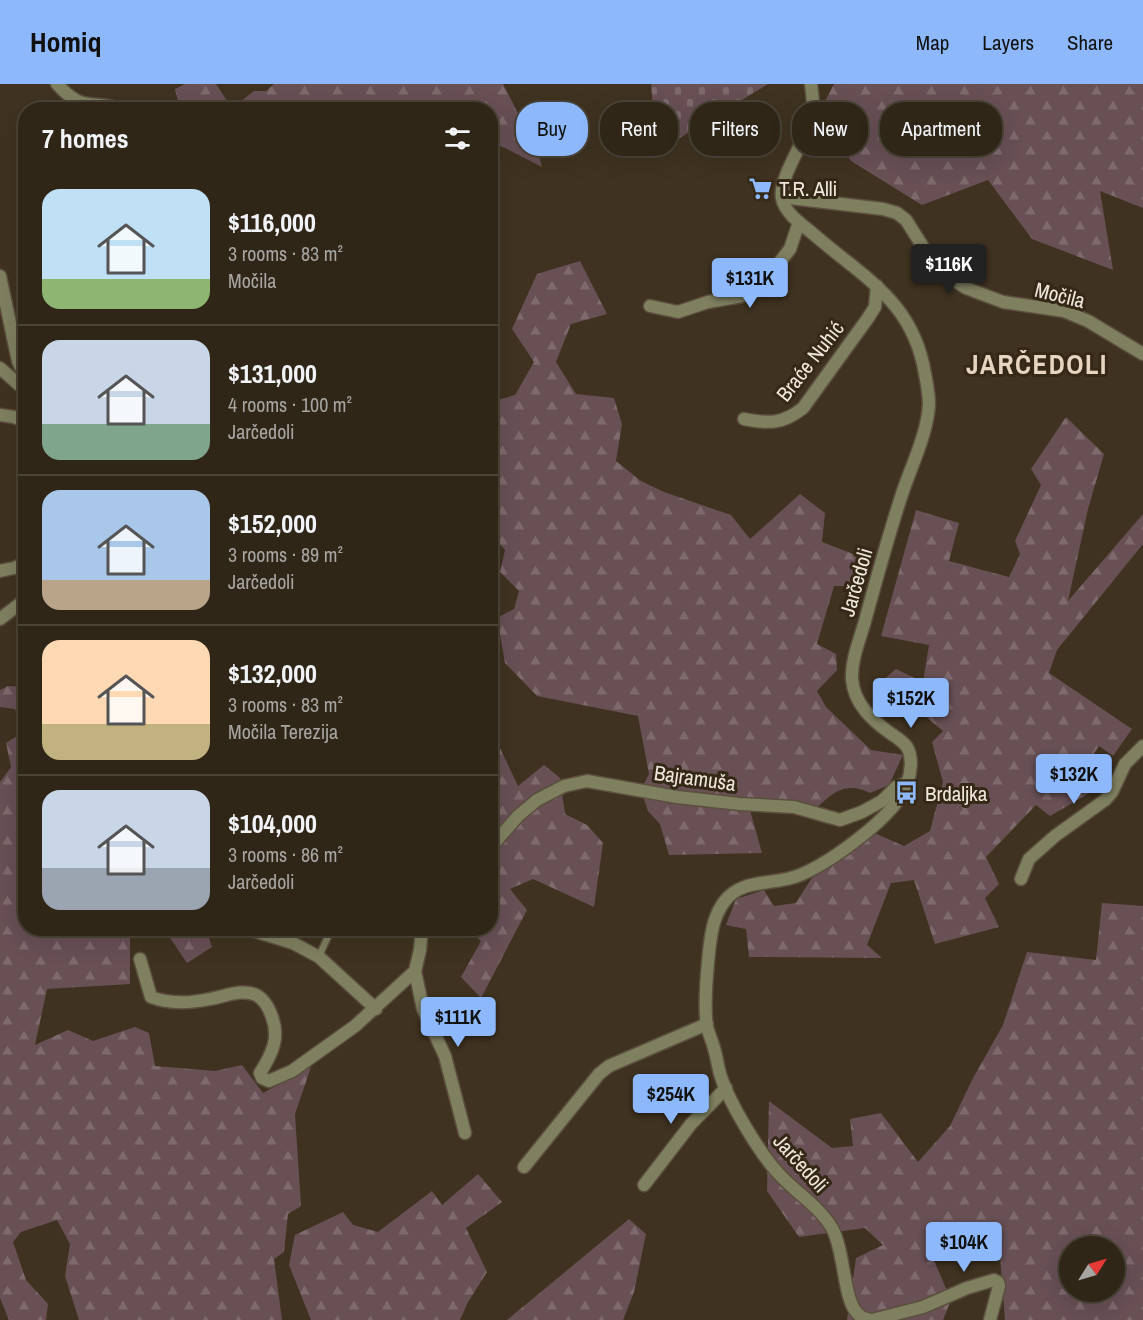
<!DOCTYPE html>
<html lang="en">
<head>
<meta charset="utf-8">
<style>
	body { margin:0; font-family:"Archivo Narrow",sans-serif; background:#3b3225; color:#f1f3f6; height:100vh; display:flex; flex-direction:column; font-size:22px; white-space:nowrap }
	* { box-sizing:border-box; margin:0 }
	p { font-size:20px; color:#a7a5a2 }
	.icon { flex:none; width:33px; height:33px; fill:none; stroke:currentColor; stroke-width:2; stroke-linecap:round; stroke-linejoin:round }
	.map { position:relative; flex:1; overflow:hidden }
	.side { position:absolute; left:18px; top:18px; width:480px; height:834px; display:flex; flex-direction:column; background:#2f2618; border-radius:24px; box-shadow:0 6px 24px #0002,0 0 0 2px #4a4337 }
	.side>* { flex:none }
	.top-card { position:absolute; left:516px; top:18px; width:537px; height:54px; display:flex; gap:12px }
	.needle { width:39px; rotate:53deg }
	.tools { position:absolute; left:1059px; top:1152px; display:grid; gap:12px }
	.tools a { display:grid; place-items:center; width:66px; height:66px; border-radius:50%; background:#2f2618; box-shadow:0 6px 24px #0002,0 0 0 2px #4a4337; font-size:30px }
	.price { position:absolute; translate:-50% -51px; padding:0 14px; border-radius:6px; background:#8db9fc; color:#111; font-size:20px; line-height:39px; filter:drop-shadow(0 2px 3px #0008) }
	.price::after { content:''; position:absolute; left:50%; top:36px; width:18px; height:14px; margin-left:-9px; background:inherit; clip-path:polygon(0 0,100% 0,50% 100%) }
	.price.on { background:#222; color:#fff }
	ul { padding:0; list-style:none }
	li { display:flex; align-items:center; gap:18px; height:150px; padding:0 24px }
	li+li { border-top:2px solid #4a4337 }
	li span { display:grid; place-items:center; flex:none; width:168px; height:120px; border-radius:18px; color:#555 }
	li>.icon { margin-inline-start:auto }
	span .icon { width:72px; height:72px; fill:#fffc; stroke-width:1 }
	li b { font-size:26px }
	h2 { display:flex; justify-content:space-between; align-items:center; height:72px; padding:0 24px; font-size:26px }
	.pill { padding:0 21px; border-radius:24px; background:#2f2618; box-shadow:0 6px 24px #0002,0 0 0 2px #4a4337; font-size:21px; line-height:54px }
	.pill.on { background:#8db9fc; color:#111 }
	header { display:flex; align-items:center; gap:36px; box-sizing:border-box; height:84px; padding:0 30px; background:#8db9fc; color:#111 }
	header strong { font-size:28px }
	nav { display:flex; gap:33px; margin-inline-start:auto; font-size:21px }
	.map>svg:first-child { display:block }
</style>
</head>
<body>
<header>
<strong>Homiq</strong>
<nav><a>Map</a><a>Layers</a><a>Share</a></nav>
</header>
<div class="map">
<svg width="1143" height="1236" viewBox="0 0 1143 1236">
	<defs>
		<pattern id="forest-firs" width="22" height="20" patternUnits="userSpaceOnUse" patternTransform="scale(1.5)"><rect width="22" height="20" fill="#685055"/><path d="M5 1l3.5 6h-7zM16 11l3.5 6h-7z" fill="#7e696d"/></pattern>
		<pattern id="cemetery-stones" width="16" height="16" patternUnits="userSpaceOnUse" patternTransform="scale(1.5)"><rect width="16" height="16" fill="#685055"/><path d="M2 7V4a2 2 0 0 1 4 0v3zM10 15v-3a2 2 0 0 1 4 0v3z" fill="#7e696d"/></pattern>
	</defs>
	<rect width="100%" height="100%" fill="#3f3220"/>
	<g fill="url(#forest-firs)" fill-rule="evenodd">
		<path d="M185,0H216L229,20L236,21L254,7H266L274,0H503L538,68L542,83L501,62L491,67L490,26L180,25L175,5Z"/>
		<path d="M834,0H1143V124L1100,107L1113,186L1032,155L988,96L922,121L851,77L820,27Z"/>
		<path d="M580,177L607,230L571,240L556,278L576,310L614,314L622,340L616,377L641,397L664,408L731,431L750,455L800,410L825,429L822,458L861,473L854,502H834L817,560L836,570L837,586L817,607L826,623L871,666L903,671L889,701L870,709C842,695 829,713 809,731L748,719L762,769L669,771L660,740L648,727L641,706L649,690L638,632L537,612L505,579L497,534L514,525L519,507L500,488L505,466L491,450V318L515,311L534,278L512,245L537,190Z"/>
		<path d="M1066,333L1104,370L1088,425L1068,517L1143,430V460L1057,566L1049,589L1132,645L1113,672L1099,662L1084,684L1098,697L1088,710L1050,732L1036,721L986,773L999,800L985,814L999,843L935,860L914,796L891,799L867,861L882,874L749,873L746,845L726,841L736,815L764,806L774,822L796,819L815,789L872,748L904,762L930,747L943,698L932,658L943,647L919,627L906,635L874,604L896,585L923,598L929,561L881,552L916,426L959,439L949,477L1009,493L1020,470L1015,457L1041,401L1031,385Z"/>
		<path d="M8,602L25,603L26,844L114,845L130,853V900L47,905L35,961L68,946L93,957L135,943L149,949L155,982L215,987L242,981L263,1009L311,983L295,1030L301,1122L288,1130L284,1168L274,1175L282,1236H79L65,1192L70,1160L57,1136L21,1148L13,1158L26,1196L48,1220L46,1236H9L0,1214V698L11,683L6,659L22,649L15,625L0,623V606Z"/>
		<path d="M491,645L518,702L544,681L560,694L565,730L587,741L603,759L594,823L533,795L510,805L527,826L481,914L461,893L481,857L468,845L490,844L491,749L501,735L491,729Z"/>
		<path d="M1102,819L1143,822V1236H1005L1000,1172L926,1158L951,1216L943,1236H847L856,1174L883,1161L865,1144L799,1153L767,1107L769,1017L832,1064L853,1062L850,1035L881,1029L918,1078L950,1042L972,996L1003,941L1027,868L1096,876ZM1070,1162H1114V1208H1070Z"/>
		<path d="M164,845H206L212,863L187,879Z"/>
		<path d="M478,1090L502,1118L466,1144L487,1188L468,1218L460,1236H311L289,1181L295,1151L343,1128L353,1141L378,1148L432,1107L442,1121Z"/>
		<path d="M629,1135L646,1150L634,1208L623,1236H507Z"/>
	</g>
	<path fill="url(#cemetery-stones)" d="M651,0H768L657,68Z"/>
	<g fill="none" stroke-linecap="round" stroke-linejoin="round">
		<defs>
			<path id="lane" d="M319,872L332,844"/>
			<g id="street">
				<path d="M57,0C85,31 92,14 123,26"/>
				<path d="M811,0C812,9 814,21 813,30C808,53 778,94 782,114C784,128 801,140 811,148C862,193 913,216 925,290C927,300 929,310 929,320C928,347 912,381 903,407C889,449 877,493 865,537C860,555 851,576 852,595C854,620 872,636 890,649C896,653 903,657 907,663C913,673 911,689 907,700C896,732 831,778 800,791C775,802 742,793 724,818C713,833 711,850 709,868C707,887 704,924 707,943C709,950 712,957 714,964C717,974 718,984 721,993C730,1020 760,1070 779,1090C795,1108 819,1122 832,1144C845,1168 843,1214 857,1229C861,1234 864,1234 870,1236"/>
				<path d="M782,113L883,125L897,129L906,136L937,185L966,204L1003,218L1064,227L1088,237L1143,270"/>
				<path d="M0,192L18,277L26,294"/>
				<path d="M650,222L678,228L708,218L742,212L779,179L790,165L799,138"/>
				<path d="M0,284L26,307"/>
				<path d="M0,331L14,333L26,338"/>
				<path d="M744,335C769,340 783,340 803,324L868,234L875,223L877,202"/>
				<path d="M0,487L14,484L26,479"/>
				<path d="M0,535L26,515"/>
				<path d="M490,764L518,732L537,716L564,702L587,697L677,713L740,720L794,723L840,736L862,728L882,717L896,703L907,699"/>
				<path d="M1021,795L1029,775L1055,752L1105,716L1112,708L1125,680L1143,662"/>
				<path d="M244,844L293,859L319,873L376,925"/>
				<path d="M140,875L151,913C169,920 191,919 210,915C224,913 242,904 256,911C264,915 269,924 272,933C280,954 272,970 260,989L262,994L269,997L292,987L355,942L415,887L420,866L422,844"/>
				<path d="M415,887L423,925L445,972L465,1049"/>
				<path d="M524,1083L599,990L609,982L707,940"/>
				<path d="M644,1101L691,1040L726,1004"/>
				<path d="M872,1236L923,1223L967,1204L994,1196L998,1198L999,1202L990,1236"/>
			</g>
		</defs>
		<use href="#lane" stroke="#5b4f3e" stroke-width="9"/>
		<use href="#street" stroke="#5b4f3e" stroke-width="15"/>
		<use href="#lane" stroke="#7f8060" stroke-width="6"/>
		<use href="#street" stroke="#7f8060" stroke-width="12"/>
	</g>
	<defs>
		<symbol id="supermarket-bare" viewBox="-9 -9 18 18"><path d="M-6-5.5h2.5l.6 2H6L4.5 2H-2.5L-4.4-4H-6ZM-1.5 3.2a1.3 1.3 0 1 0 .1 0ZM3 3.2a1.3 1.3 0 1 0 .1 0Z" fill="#8db9fc" stroke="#352816" stroke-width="2.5" paint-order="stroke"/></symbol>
		<symbol id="bus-bare" viewBox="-9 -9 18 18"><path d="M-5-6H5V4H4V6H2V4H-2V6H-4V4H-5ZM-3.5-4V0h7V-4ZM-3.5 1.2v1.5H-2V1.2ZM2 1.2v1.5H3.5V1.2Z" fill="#8db9fc" stroke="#352816" stroke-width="2.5" paint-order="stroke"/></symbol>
	</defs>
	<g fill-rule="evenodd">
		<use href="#supermarket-bare" x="744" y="88" width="33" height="33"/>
		<use href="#bus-bare" x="890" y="692" width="33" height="33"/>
	</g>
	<g text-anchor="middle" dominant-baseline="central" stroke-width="6" stroke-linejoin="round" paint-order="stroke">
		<g font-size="21" fill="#f0e7dc" stroke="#352816" text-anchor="start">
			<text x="779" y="104">T.R. Alli</text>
			<text x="925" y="709">Brdaljka</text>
		</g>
		<g font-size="21" fill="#f0e7dc" stroke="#352816">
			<text transform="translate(1060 211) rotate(14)">Močila</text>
			<text transform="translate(810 277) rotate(-52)">Braće Nuhić</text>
			<text transform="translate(856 498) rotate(-74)">Jarčedoli</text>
			<text transform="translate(695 694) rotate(8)">Bajramuša</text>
			<text transform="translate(801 1079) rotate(48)">Jarčedoli</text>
		</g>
		<g font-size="27" font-weight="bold" letter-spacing="1.5" fill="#e7d5c0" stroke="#352816">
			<text x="1037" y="280">JARČEDOLI</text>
		</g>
	</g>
</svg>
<div class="tools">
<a><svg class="needle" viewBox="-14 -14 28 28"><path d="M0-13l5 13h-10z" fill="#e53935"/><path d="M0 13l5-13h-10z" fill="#a7a5a2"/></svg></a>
</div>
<b class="price on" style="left:949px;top:211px">$116K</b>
<b class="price" style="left:750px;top:225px">$131K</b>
<b class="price" style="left:911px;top:645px">$152K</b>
<b class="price" style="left:1074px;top:721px">$132K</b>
<b class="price" style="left:458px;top:964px">$111K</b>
<b class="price" style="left:671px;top:1041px">$254K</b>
<b class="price" style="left:964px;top:1189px">$104K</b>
<div class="top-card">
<a class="pill on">Buy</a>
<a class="pill">Rent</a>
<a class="pill">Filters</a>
<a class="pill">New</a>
<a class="pill">Apartment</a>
</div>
<section class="side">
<h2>7 homes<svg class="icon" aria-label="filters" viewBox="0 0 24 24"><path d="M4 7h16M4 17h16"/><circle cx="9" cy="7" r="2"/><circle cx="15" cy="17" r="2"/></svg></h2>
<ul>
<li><span style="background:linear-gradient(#bfe0f5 75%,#8fb573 0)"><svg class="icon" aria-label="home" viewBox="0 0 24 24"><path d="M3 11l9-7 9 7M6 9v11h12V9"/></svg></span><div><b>$116,000</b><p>3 rooms · 83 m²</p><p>Močila</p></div></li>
<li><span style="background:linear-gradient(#c9d6e8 70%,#7fa58c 0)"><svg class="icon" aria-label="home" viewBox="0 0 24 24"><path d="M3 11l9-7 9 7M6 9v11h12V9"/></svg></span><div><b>$131,000</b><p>4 rooms · 100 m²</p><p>Jarčedoli</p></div></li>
<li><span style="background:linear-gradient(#a9c7e8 75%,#b9a48a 0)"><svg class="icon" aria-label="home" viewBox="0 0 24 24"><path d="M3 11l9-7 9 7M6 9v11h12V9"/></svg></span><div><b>$152,000</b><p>3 rooms · 89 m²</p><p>Jarčedoli</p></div></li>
<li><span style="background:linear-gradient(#ffd9b3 70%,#c2b280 0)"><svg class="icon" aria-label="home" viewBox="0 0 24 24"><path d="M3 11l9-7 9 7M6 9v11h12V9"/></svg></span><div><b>$132,000</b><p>3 rooms · 83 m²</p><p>Močila Terezija</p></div></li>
<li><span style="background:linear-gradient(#c9d6e8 65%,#9aa5b1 0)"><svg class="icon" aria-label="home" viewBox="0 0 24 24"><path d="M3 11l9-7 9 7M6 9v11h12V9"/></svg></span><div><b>$104,000</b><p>3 rooms · 86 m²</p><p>Jarčedoli</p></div></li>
</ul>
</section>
</div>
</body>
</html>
